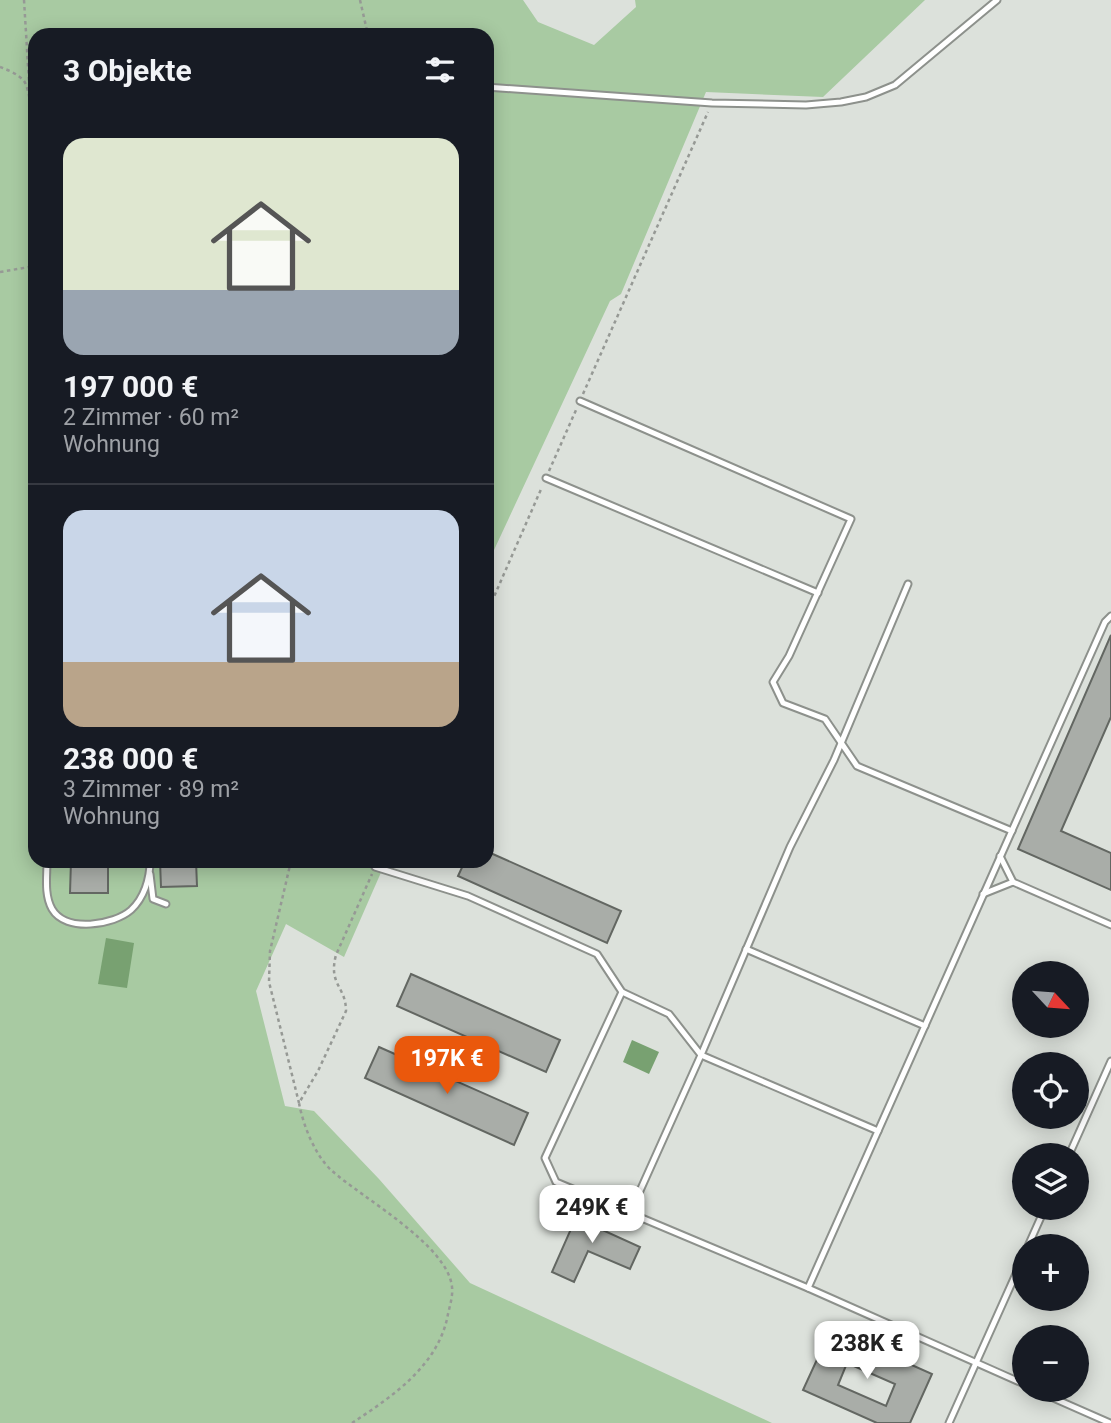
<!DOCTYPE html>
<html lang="de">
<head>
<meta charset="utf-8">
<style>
	body { margin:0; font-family:Roboto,sans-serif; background:#20242c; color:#f1f3f6; height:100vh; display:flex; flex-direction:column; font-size:26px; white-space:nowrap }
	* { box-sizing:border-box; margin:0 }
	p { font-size:23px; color:#9ea1a6 }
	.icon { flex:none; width:38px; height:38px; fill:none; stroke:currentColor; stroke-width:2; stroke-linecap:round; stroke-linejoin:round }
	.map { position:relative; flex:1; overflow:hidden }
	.sheet { position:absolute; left:28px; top:28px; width:466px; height:840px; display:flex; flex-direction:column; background:#171b24; border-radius:21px; box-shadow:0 4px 18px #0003 }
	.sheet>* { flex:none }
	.needle { width:46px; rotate:116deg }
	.tools { position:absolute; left:1012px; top:961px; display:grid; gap:14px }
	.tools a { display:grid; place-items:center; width:77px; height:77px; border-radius:50%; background:#171b24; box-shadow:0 4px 18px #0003; font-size:35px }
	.price { position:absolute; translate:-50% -60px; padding:0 16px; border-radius:14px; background:#fff; color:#222; font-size:23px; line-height:46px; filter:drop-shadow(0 2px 4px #0008) }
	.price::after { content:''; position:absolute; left:50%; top:42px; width:21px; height:16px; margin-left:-10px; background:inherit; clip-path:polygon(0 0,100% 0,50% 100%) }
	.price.on { background:#ea580c; color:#fff }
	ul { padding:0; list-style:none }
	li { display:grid; align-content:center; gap:14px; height:371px; padding:0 35px }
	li+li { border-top:2px solid #363941 }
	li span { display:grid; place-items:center; height:217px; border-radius:21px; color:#555 }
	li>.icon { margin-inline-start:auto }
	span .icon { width:126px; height:126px; fill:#fffc; stroke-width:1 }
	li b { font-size:30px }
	h2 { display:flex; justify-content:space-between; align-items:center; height:84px; padding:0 35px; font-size:30px }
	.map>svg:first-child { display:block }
</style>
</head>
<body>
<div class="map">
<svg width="1111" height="1423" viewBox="0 0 1111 1423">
	<rect width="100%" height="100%" fill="#dce1db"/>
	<path fill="#a8caa2" d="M0,0H523L538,22L594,45L636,7L635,0H925L823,97L706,92L621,294L610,301L487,565L486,35H35V861H386L344,957L286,924L256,991L285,1106L314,1111L379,1179L470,1283L772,1423H0Z"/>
	<g fill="#78a171">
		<path d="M106,938L134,943L127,988L98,984Z"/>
		<path d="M632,1040L659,1052L649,1074L623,1062Z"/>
	</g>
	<g fill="#a9ada8" stroke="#636762" stroke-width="2" fill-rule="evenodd">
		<path d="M1111,635V717L1061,831L1111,853V890L1018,849Z"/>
		<path d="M486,851L621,911L607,943L458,876L465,861H486Z"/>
		<path d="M71,861H108V893H70Z"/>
		<path d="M160,861H196L197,886L161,887Z"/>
		<path d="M411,974L560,1040L546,1072L397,1006Z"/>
		<path d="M379,1047L528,1113L514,1145L365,1078Z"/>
		<path d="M582,1204L604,1214L598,1228L640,1247L630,1269L588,1251L574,1282L552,1272Z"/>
		<path d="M831,1329L932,1374L910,1423H877L803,1390ZM847,1363L895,1384L886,1406L838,1385Z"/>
	</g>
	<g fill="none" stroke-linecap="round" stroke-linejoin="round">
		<defs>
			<g id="lane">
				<path d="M486,87L712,103L806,105L841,102L866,97L895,85L997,0"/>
				<path d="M580,401L851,519L789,656L773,682L783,703L825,719L857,766L1012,831"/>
				<path d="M546,478L818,593"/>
				<path d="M1000,856L1013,882L1111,925"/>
				<path d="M47,861C47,876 44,895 52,909C66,933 114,925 131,910C144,898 150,879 150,861"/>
				<path d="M375,867L468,896L597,954L622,992L669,1014L701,1055L878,1131"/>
				<path d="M150,874L153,899L166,904"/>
				<path d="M983,894L1013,882"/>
				<path d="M746,949L925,1026"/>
				<path d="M622,992L545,1158L556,1182L808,1288L1024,1384"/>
				<path d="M1069,1155L1111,1061"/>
				<path d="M630,1213L701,1055L790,847L834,760L908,584"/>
				<path d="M1028,1246L1045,1208"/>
				<path d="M808,1288L1105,622L1111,616"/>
				<path d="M1035,1390L1110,1423"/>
				<path d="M949,1423L1024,1256"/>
			</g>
		</defs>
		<use href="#lane" stroke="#8d918c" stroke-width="9"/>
		<g stroke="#969995" stroke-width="2.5" stroke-dasharray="3.5 3.5" stroke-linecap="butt">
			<path d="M24,0L30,98"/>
			<path d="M360,0L368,35"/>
			<path d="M0,67C8,70 18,74 24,81C36,97 34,194 35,219"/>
			<path d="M0,272L35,266"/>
			<path d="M583,394L708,112"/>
			<path d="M549,471L576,410"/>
			<path d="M486,615L542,487"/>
			<path d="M291,861L270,951L269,982L299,1103"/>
			<path d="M352,1423C393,1396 439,1365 448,1314C450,1305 453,1296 452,1287C448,1245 362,1198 331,1170C315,1155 303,1125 299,1103L318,1071L346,1011C346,986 328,985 336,955L372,874"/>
		</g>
		<use href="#lane" stroke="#fff" stroke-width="5"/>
	</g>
</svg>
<div class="tools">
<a><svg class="needle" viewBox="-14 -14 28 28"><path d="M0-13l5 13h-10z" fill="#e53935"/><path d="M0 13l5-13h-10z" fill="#9ea1a6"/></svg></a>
<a><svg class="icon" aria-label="locate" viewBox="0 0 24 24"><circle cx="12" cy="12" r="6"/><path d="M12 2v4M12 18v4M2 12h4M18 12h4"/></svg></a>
<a><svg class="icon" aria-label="layers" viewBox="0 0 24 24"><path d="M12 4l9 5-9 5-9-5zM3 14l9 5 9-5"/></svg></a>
<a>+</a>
<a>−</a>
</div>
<b class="price on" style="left:447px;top:1096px">197K €</b>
<b class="price" style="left:592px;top:1245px">249K €</b>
<b class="price" style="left:867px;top:1381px">238K €</b>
<section class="sheet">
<h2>3 Objekte<svg class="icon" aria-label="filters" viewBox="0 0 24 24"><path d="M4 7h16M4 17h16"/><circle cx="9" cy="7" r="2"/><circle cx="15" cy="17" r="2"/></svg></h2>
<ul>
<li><span style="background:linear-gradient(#dfe7d0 70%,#9aa5b1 0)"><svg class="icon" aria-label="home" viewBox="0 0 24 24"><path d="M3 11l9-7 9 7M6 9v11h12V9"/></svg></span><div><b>197 000 €</b><p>2 Zimmer · 60 m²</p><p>Wohnung</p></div></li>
<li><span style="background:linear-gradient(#c9d6e8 70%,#b9a48a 0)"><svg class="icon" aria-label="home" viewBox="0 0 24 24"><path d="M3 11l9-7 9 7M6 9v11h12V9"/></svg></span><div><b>238 000 €</b><p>3 Zimmer · 89 m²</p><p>Wohnung</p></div></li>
</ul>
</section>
</div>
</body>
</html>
